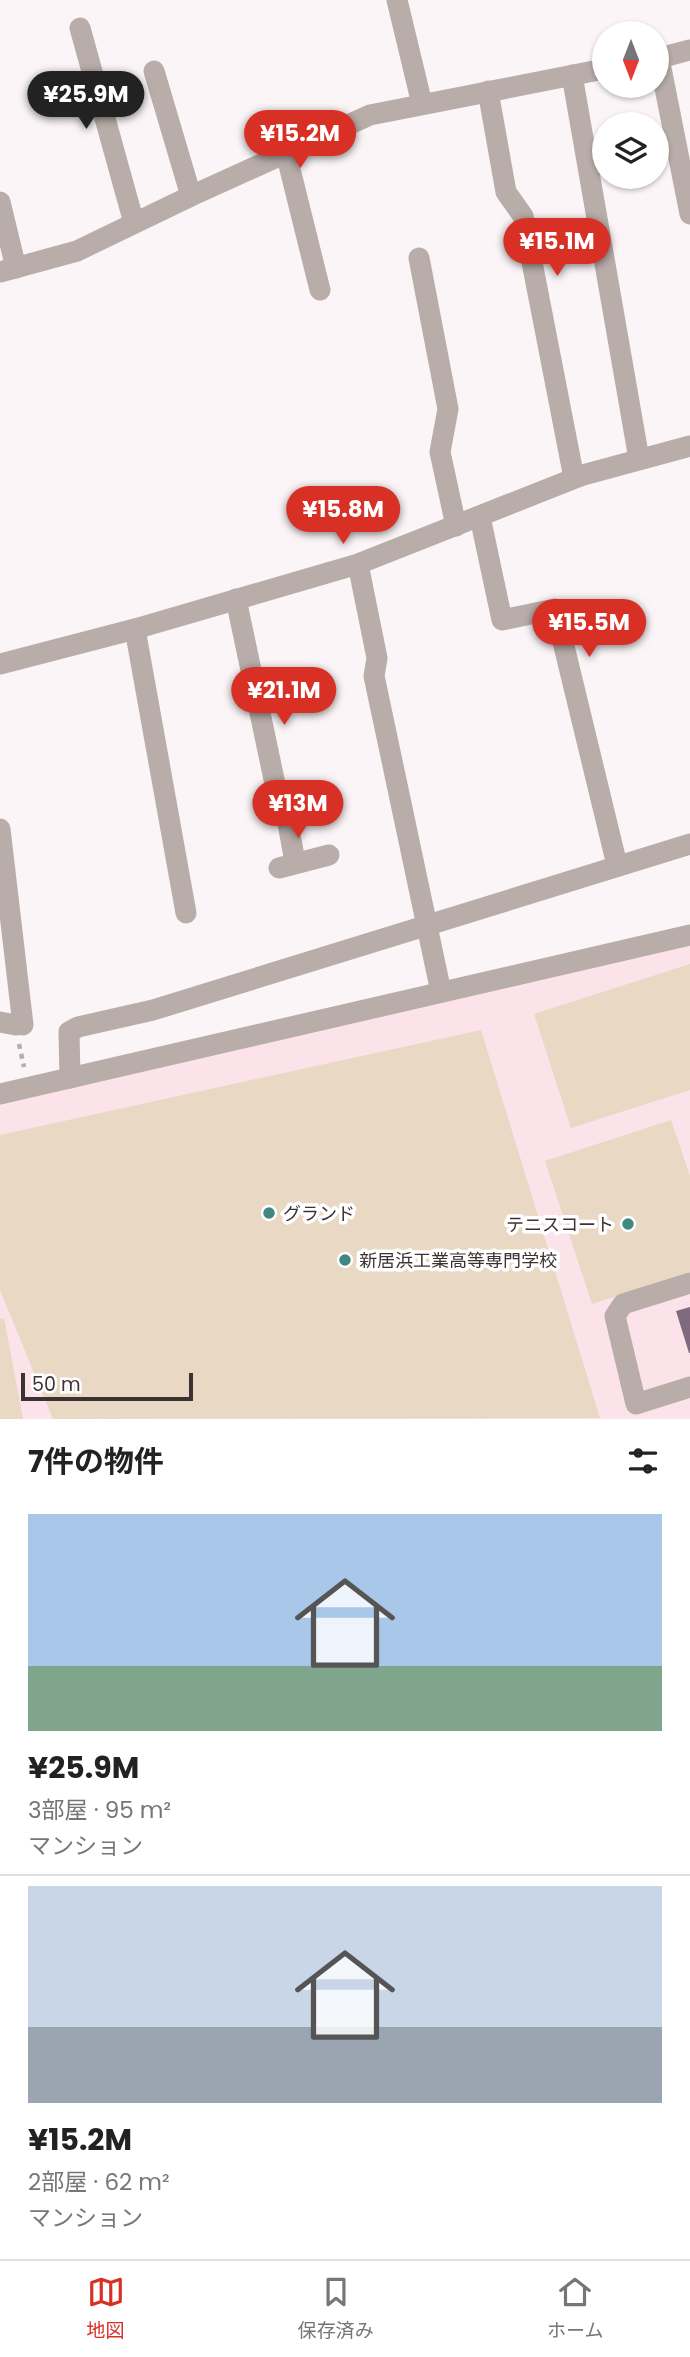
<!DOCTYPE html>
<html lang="ja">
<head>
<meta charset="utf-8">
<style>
	body { margin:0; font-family:Poppins,"Noto Sans JP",sans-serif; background:#f2f2f2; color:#222; height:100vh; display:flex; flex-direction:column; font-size:26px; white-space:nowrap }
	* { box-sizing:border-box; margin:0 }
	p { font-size:23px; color:#767676 }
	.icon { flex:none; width:38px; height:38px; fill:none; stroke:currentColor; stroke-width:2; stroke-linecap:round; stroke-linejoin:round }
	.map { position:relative; height:1419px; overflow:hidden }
	.side { display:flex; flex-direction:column; background:#fff; flex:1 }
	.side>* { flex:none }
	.needle { width:46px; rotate:180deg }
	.fabs { position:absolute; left:592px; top:21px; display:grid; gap:14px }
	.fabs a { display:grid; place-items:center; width:77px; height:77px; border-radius:50%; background:#fff; box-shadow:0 2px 5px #0004; font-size:35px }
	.scale { position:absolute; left:21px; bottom:18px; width:172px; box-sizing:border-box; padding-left:7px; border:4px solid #3c3133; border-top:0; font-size:19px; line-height:24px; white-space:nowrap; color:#3c3133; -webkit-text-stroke:5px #fff; paint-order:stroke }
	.price { position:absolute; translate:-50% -60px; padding:0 16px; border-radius:24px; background:#d93025; color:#fff; font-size:23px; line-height:46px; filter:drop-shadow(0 2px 4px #0008) }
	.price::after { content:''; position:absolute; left:50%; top:42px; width:21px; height:16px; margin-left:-10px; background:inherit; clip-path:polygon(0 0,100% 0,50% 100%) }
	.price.active { background:#222; color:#fff }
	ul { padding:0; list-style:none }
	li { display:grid; align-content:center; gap:14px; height:371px; padding:0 28px }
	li+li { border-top:2px solid #e0e0e0 }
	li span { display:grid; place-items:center; height:217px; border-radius:0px; color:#555 }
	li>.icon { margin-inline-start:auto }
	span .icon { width:126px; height:126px; fill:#fffc; stroke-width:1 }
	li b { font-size:30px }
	h2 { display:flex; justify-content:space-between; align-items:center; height:84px; padding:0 28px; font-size:30px }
	.tabs { display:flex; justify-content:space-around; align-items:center; height:98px; border-top:2px solid #e0e0e0; background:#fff; font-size:19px; color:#767676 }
	.tabs a { display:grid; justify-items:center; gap:4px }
	.tabs .active { color:#d93025 }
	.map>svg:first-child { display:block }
</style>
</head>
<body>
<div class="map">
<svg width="690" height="1419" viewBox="0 0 690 1419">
	<rect width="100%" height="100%" fill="#fbf5f7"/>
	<path fill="#fbe3e9" d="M690,942V1419H0V1102Z"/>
	<g fill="#e8d8c4">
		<path d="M690,964V1090L571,1128L534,1014Z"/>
		<path d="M481,1030L600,1418L53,1419L0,1290V1135Z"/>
		<path d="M671,1120L690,1176V1272L592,1304L545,1161Z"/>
		<path d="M4,1318L23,1419H0V1319Z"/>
	</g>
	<path fill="#806a7f" d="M690,1307V1353H689L676,1311Z"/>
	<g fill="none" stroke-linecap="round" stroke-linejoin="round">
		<path stroke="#b5adaf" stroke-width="4.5" stroke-dasharray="5 5" stroke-linecap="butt" d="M19,1044L24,1067"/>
		<g stroke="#b9ada9" stroke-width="21">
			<path d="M397,0L422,104"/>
			<path d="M80,28L134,223"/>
			<path d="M659,58L690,214"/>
			<path d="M656,59L690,50"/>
			<path d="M154,71L191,196"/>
			<path d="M572,75L639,459"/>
			<path d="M488,91L506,192L523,216L574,478"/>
			<path d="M286,153L320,290"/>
			<path d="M0,202L16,268"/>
			<path d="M419,258L448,409L440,452L456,526"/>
			<path d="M0,272L77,251L191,196L370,115L604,69"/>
			<path d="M480,517L502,620L555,609L617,865"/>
			<path d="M358,564L377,658L374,676L441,992"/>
			<path d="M236,599L279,803L285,807L295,862"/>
			<path d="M135,629L186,913"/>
			<path d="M0,664L135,629L358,564L583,475L690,446"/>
			<path d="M0,829L23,1025"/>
			<path d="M279,868L329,855"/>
			<path d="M0,1022L16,1025"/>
			<path d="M70,1078L69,1032L78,1027L153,1010L690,844"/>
			<path d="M0,1094L690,935"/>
			<path d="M690,1283L623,1304L615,1316L636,1404L690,1387"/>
		</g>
	</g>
	<g fill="#418882" stroke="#fff" stroke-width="2.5">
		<circle cx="269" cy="1213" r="7"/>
		<circle cx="628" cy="1224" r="7"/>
		<circle cx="345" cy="1260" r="7"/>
	</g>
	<g text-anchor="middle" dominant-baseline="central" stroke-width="7" stroke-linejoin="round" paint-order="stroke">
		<g font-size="18" fill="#3c3133" stroke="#fff" text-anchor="start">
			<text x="283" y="1213">グランド</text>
			<text x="614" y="1224" text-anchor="end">テニスコート</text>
			<text x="359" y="1260">新居浜工業高等専門学校</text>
		</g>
	</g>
</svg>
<div class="fabs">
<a><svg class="needle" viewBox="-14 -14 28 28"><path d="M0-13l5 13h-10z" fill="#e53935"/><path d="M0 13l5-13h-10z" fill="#767676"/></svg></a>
<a><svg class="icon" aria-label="layers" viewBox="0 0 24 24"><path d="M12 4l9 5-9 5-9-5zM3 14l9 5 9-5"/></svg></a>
</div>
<div class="scale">50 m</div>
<b class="price active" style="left:86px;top:131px">¥25.9M</b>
<b class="price" style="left:300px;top:170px">¥15.2M</b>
<b class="price" style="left:557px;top:278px">¥15.1M</b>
<b class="price" style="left:343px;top:546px">¥15.8M</b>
<b class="price" style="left:589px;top:659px">¥15.5M</b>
<b class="price" style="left:284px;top:727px">¥21.1M</b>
<b class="price" style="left:298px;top:840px">¥13M</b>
</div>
<section class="side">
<h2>7件の物件<svg class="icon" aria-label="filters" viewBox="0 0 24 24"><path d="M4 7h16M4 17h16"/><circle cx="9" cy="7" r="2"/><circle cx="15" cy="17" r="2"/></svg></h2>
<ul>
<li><span style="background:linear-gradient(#a9c7e8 70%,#7fa58c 0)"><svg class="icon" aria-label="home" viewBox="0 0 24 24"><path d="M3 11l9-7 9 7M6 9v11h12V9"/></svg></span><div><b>¥25.9M</b><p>3部屋 · 95 m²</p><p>マンション</p></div></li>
<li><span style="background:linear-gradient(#c9d6e8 65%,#9aa5b1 0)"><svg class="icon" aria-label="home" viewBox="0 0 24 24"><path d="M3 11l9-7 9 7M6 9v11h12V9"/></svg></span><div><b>¥15.2M</b><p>2部屋 · 62 m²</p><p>マンション</p></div></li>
</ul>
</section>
<nav class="tabs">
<a class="active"><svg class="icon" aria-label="map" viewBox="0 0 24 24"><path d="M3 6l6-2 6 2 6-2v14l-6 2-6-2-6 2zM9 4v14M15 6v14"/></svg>地図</a>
<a><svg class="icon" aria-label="saved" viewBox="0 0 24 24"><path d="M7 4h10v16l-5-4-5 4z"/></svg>保存済み</a>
<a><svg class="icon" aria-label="home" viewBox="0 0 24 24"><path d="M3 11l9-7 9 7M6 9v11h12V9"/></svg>ホーム</a>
</nav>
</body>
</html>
